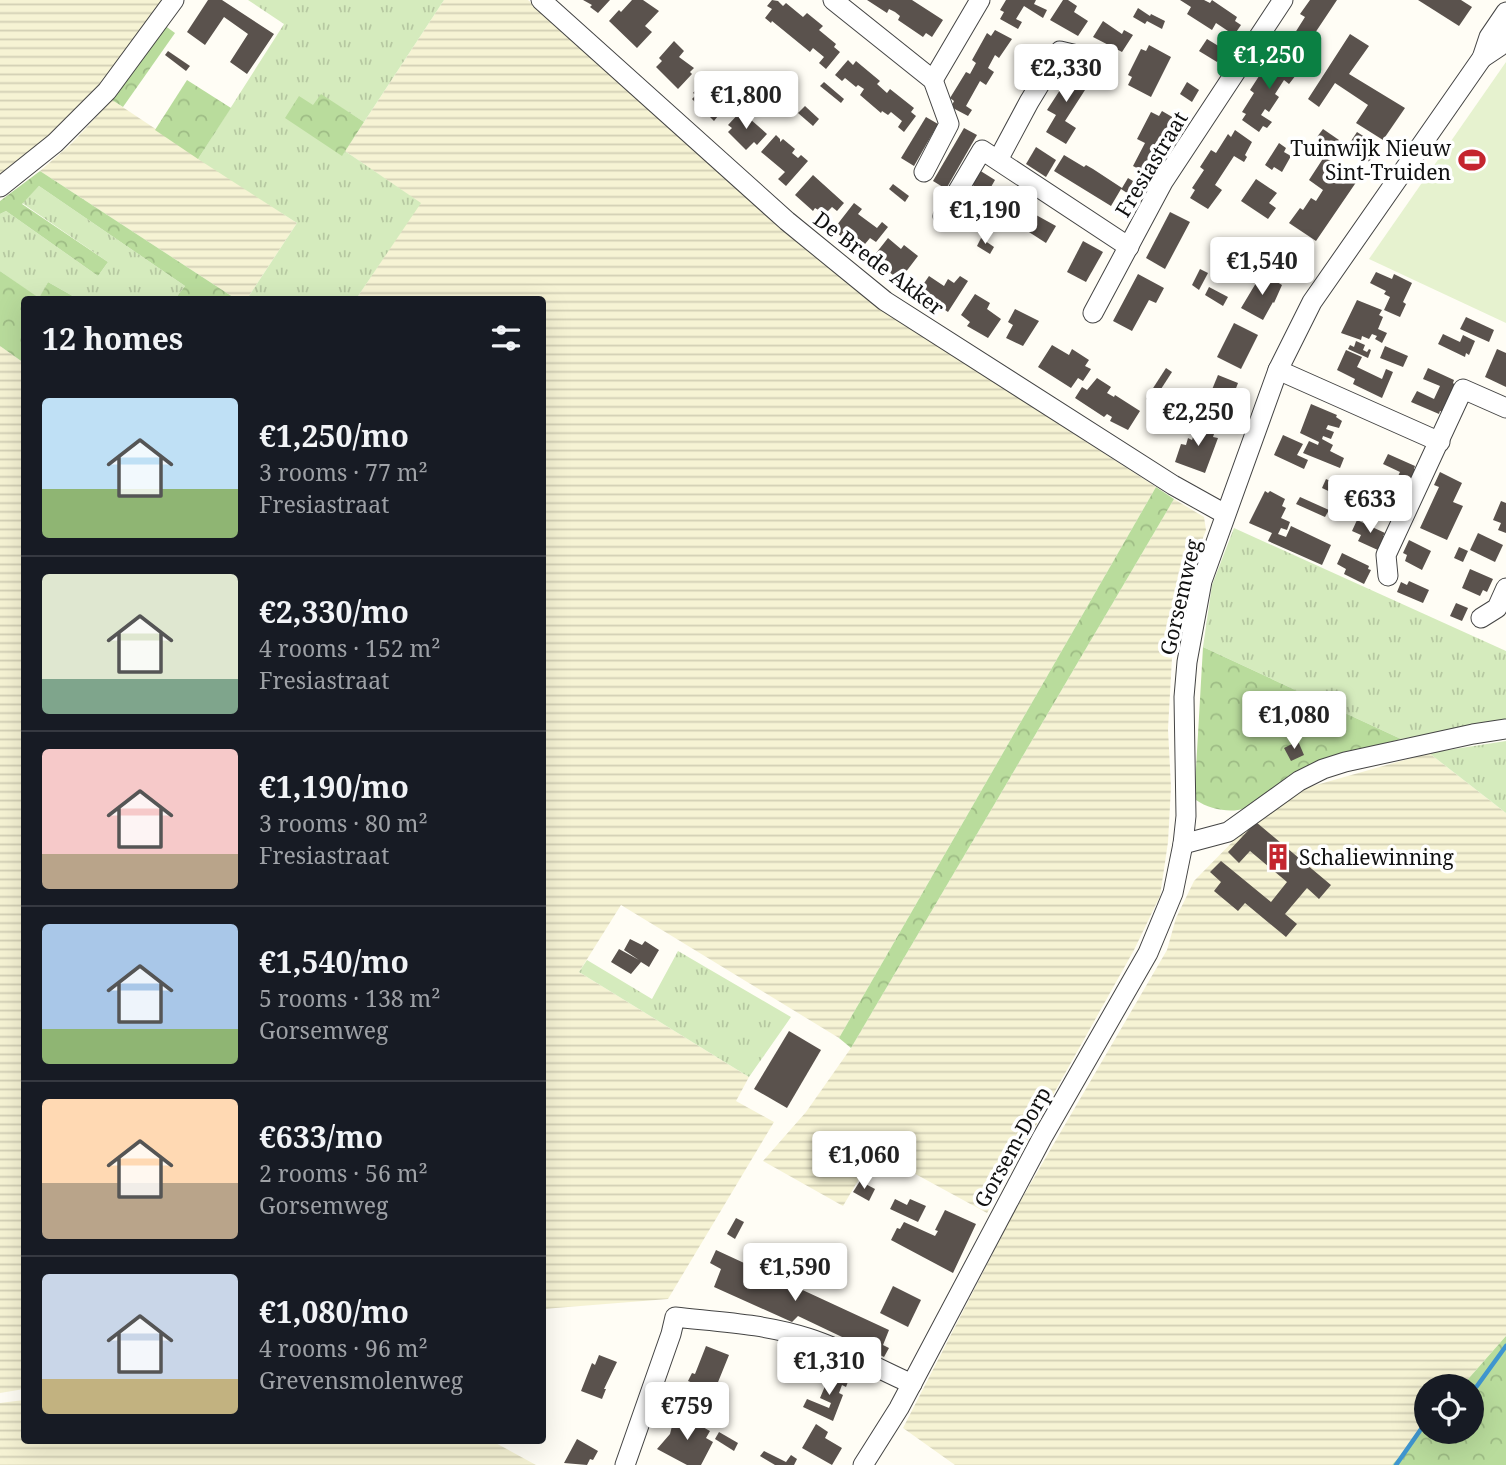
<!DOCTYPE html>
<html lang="en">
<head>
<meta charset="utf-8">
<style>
	body { margin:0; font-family:"Noto Serif",serif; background:#242831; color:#f1f3f6; height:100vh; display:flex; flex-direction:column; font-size:26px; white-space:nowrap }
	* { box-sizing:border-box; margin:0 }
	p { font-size:23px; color:#9ea1a6 }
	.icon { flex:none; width:38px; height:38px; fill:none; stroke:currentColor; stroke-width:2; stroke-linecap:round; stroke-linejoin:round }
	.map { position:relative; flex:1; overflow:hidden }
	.sheet { position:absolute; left:21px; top:296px; width:525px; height:1148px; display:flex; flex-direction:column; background:#171b24; border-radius:7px; box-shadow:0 7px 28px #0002 }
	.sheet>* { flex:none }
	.fabs { position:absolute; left:1414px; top:1374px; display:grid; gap:14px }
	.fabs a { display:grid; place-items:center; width:70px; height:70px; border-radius:50%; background:#171b24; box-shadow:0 7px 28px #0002; font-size:35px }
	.price { position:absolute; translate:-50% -60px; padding:0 16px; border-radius:7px; background:#fff; color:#222; font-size:23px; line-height:46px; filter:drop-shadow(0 2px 4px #0008) }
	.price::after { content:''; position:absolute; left:50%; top:42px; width:21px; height:16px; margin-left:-10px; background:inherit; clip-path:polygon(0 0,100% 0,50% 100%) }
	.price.active { background:#0b8043; color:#fff }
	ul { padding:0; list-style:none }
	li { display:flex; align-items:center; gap:21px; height:175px; padding:0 21px }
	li+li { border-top:2px solid #363941 }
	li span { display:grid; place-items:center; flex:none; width:196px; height:140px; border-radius:7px; color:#555 }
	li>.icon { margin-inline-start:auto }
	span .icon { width:84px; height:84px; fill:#fffc; stroke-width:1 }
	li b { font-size:30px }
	h2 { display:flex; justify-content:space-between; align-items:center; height:84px; padding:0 21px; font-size:30px }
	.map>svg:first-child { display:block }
</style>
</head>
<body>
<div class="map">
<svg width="1506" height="1465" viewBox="0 0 1506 1465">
	<defs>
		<pattern id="farmland-rules" width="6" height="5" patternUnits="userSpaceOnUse" patternTransform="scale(1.75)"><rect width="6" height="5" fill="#f6f3d4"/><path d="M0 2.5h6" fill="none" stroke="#d2cfb5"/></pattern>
		<pattern id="grass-tufts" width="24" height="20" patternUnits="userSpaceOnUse" patternTransform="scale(1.75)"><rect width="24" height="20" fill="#d5ebbd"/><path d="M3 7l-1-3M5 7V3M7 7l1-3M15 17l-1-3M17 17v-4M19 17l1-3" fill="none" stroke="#b6c8a1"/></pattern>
		<pattern id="forest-crowns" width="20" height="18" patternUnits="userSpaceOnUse" patternTransform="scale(1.75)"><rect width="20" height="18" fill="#b9dc9c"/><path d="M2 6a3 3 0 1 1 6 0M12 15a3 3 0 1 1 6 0" fill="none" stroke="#9ebc85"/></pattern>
	</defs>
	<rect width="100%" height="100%" fill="#fffdf5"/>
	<g fill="url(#farmland-rules)">
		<path d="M0,0H163L100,86L57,132L0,178Z"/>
		<path d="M444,0H528L875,305L1156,487L839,1038L621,905L579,972L749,1077L736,1101L774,1122L668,1299L543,1309L542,299H356L420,203L345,151Z"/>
		<path d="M112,100L297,223L247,299H236L40,171L72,143Z"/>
		<path d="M0,346L24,363V1389L0,1393Z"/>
		<path d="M1174,499L1204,517L1206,530L1184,587L1172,658L1168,729L1171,787L1168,842L1160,896L1134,950L987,1213L875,1152L843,1206L763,1161L806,1112L851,1048Z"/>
		<path d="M1429,753L1506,813V1336L1462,1386H1426V1426L1392,1465H955L903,1428L1014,1212L1167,950L1176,918L1194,881L1256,818L1302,789Z"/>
		<path d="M24,1400V1440H490L536,1465H0V1403Z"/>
	</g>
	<g fill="url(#grass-tufts)">
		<path d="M248,0H444L364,122L321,95L342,155L345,151L421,203L356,299H247L297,223L198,159L284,24Z"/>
		<path d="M39,186L185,286L175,299H78L48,282L39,299L0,271V214L6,211L98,276L108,262L22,203Z"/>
		<path d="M1234,528L1506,651V721L1401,739L1203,647L1212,585Z"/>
		<path d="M1506,741V813L1429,753Z"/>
		<path d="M678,951L791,1017L749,1077L579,972L587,960L652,999Z"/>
	</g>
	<g fill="url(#forest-crowns)">
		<path d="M164,25L175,33L123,107L112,100Z"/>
		<path d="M187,80L231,108L198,159L155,130Z"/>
		<path d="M321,94L364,122L342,156L285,118L299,96L313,105Z"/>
		<path d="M40,171L236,299H175L185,286L39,186L22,204L108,262L98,276L6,211L0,214V201Z"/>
		<path d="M0,271L39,298L48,282L78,299H24V363L0,346Z"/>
		<path d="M1156,487L1174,499L851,1048L839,1038Z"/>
		<path d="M1203,647L1401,739C1369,748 1313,758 1287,777C1273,787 1257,808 1238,810C1225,812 1207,808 1196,800L1195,786Z"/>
		<path d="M1506,1336V1465H1392L1426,1426V1432H1472V1386H1462Z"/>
	</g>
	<path fill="#e6f2cf" d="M1506,62V323L1369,259Z"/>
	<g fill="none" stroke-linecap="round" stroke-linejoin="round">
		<g stroke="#3f96cf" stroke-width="4.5">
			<path d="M1472,1391L1477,1386L1506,1346"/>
			<path d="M1396,1465L1426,1422"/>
		</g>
	</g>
	<g fill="#5a524d">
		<path d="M208,0H222L274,34L247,74L230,62L248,34L224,17L205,45L187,32Z"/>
		<path d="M583,0H610L598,13L590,7L592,5Z"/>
		<path d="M632,0H643L659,11L645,26L652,32L637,48L609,21L619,10L621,12Z"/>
		<path d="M772,0L778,1L783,6L786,3L803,17L807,13L823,26L819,30L836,44L834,47L840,52L826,69L819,63L824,57L813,48L810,52L772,21L771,23L765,18L772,9L767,6Z"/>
		<path d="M867,0H912L943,20L932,37L926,33L923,37L898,20L900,16L895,12L889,9L887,13Z"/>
		<path d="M1006,0H1036L1034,4L1047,10L1043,18L1024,6L1016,19L1022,22L1018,29L1000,19L1004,12L1000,10Z"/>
		<path d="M1063,0H1068L1077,6L1074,12L1088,21L1078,36L1050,20Z"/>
		<path d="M1180,0H1204L1210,3L1212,0L1237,17L1235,21L1241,25L1230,41L1224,37L1228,31L1216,23L1212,30L1187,14L1191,7Z"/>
		<path d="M1310,0H1337L1307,45L1314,49L1310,55L1292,44L1296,38L1293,36L1305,17L1300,14Z"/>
		<path d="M1418,0H1461L1472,7L1459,26Z"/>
		<path d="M1138,8L1150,16L1151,14L1165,21L1162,29L1147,21L1145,24L1133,17Z"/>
		<path d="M1103,21L1122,34L1124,30L1133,35L1122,52L1093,37Z"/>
		<path d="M995,30L1012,39L999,58L995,55L988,68L994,72L986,85L980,81L966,106L972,110L968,116L951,107L954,101L950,98L966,72L970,74L976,63L972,60L987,33L991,36Z"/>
		<path d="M1350,34L1369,46L1349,74L1405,108L1383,140L1356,123L1368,105L1335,83L1319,107L1308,99Z"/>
		<path d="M1207,39L1225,50L1217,62L1199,51Z"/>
		<path d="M674,41L684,51L679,57L694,68L690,72L692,74L678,89L656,67L662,61L659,58Z"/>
		<path d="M1149,45L1171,57L1151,97L1128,85L1132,77L1128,75L1141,49L1146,51Z"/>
		<path d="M168,51L190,66L186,71L165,55Z"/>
		<path d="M1285,54L1303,66L1289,84L1284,80L1275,94L1279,97L1269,112L1265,109L1261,115L1272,122L1267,128L1263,126L1259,132L1242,120L1246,114L1242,112L1254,93L1250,90L1261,73L1266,76L1278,58L1281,60Z"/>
		<path d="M848,60L853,65L856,61L880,81L877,84L887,93L890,89L914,108L911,112L916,116L904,132L898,127L902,121L891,112L888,115L882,111L881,113L860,95L864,89L858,85L856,87L845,78L842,81L835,75Z"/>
		<path d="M1068,62L1087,74L1079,86L1085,90L1065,121L1076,128L1066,144L1046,132L1056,115L1047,110L1060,90L1063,92L1070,80L1060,74Z"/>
		<path d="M706,78L729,102L714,121L692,99L696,95L693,93Z"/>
		<path d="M824,82L844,99L841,103L820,86Z"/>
		<path d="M1187,82L1199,90L1192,102L1180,94Z"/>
		<path d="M805,106L819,119L813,126L798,113Z"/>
		<path d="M741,111L767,134L757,145L754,142L746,150L728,132L732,128L728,125Z"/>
		<path d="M1162,111L1174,118L1146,173L1133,166L1145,143L1137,139L1151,112L1159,116Z"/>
		<path d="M926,117L938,124L914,166L901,158Z"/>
		<path d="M964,128L977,135L946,189L933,181Z"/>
		<path d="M1323,129L1339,140L1334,148L1317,137Z"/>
		<path d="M1235,130L1252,142L1245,155L1247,157L1244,162L1234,156L1215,185L1222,190L1208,209L1190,198L1195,190L1192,188L1204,170L1200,167L1211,150L1216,153L1228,134L1231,137Z"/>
		<path d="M1357,132L1379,146L1369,162L1347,147Z"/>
		<path d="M776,135L780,139V142L783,139L795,149L792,153L798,158L801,155L808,161L786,186L778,179L785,172L761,152Z"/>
		<path d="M1279,143L1286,148L1284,152L1291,156L1282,172L1274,167L1272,170L1265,165Z"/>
		<path d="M1036,147L1056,160L1046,177L1026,164Z"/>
		<path d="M1064,155L1084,167L1086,165L1093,169L1122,188L1128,178L1133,181L1127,193L1121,189L1111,206L1054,171Z"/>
		<path d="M1324,157L1359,178L1316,241L1289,223L1300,208L1303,210L1311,198L1316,201L1323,190L1309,180Z"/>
		<path d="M979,170L995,180L987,194L990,196L974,223L956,212L974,186L971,184Z"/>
		<path d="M813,175L844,203L837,211L832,207L825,214L815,208L813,211L795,195Z"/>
		<path d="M1256,179L1277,193L1269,203L1276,208L1268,219L1241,201Z"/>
		<path d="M893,184L909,196L905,202L889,189Z"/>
		<path d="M854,203L862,209L858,214L877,228L882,222L888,227L876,242L870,238L865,244L859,239L855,245L843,233L841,236L833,230Z"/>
		<path d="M1027,210L1056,226L1046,243L1018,225Z"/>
		<path d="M1170,212L1190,222L1165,269L1146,258Z"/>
		<path d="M888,238L901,249L904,245L918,256L902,277L899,275L897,278L880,265L883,262L873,257Z"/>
		<path d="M981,238L994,247L990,254L977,246Z"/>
		<path d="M1083,241L1103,252L1086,282L1067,272Z"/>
		<path d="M1228,250L1237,255L1227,273L1218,267Z"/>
		<path d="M1200,269L1208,273L1199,290L1192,285Z"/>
		<path d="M1376,272L1392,279L1394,274L1412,283L1403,302L1406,304L1400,317L1384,310L1390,297L1384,294L1386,291L1370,283Z"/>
		<path d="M1262,273L1282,285L1274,303L1273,302L1263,320L1241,308Z"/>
		<path d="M1138,274L1164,288L1156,303L1149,300L1132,331L1113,321Z"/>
		<path d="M929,276L944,286L948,279L954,283L960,276L968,281L948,312L918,292Z"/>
		<path d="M1209,287L1228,297L1223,306L1205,295Z"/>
		<path d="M975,294L990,303L987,309L1001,319L988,338L967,326L970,322L961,315Z"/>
		<path d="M1357,300L1382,310L1379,315L1383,317L1378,329L1387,333L1382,343L1375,339L1377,336L1372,334L1369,339L1362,336L1361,340L1341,333Z"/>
		<path d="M1015,309L1039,321L1023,346L1006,338L1013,325L1008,322Z"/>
		<path d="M1466,317L1494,330L1489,342L1460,329Z"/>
		<path d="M1234,323L1258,335L1241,369L1217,357Z"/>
		<path d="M1443,334L1460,342L1463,335L1475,341L1469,355L1466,353L1465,357L1438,344Z"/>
		<path d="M1356,341L1365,345L1363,350L1367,352L1369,349L1371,350L1368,358L1348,349L1350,345L1354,347Z"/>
		<path d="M1052,345L1069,355L1072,349L1089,360L1085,366L1091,369L1083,381L1078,378L1071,388L1038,367Z"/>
		<path d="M1385,346L1408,356L1403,367L1380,358Z"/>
		<path d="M1497,349L1506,353V387L1485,377Z"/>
		<path d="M1346,350L1362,357L1357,367L1382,379L1386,369L1393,372L1382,398L1353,384L1355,379L1337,370Z"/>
		<path d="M1166,368L1172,372L1152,403L1146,399Z"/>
		<path d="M1428,368L1454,380L1453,383L1455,385L1443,412L1440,411L1439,414L1411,402L1417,391L1434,399L1440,386L1423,379Z"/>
		<path d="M1218,375L1238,383L1225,417L1204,409Z"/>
		<path d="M1097,378L1111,387L1107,393L1114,397L1115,395L1140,411L1128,430L1110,421L1112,417L1107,414L1104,417L1075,398L1082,387L1087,390Z"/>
		<path d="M1165,389L1179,398L1175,404L1161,396Z"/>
		<path d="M1311,404L1337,415L1336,417L1342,421L1339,428L1328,425L1326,429L1334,432L1331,439L1323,436L1322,439L1333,445L1330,451L1344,458L1340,468L1303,453L1309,441L1318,445L1319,442L1300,433Z"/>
		<path d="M1199,419L1213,424L1211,429L1215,431L1213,437L1218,438L1205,473L1175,462L1181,444L1186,445L1188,438L1192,440Z"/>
		<path d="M1283,435L1303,444L1297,455L1308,460L1304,469L1274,455Z"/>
		<path d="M1388,454L1415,466L1414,469L1416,470L1410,484L1397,478L1400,472L1383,464Z"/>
		<path d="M1440,472L1462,483L1453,502L1463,506L1447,540L1420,528L1439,487L1434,485Z"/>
		<path d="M1326,479L1343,487L1339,496L1322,488Z"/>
		<path d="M1372,487L1400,499L1398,503L1401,504L1395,518L1382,512L1385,506L1367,498Z"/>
		<path d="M1265,491L1268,493L1270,491L1285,499L1282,506L1286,508L1281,518L1290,522L1287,530L1281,528L1278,534L1286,537L1291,526L1331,545L1322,565L1268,541L1272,533L1249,523Z"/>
		<path d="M1300,497L1329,510L1325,517L1296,504Z"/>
		<path d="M1501,501L1506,503V533L1498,530L1501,523L1493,520Z"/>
		<path d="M1357,520L1385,533L1383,536L1386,537L1380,551L1358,541L1361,535L1352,531Z"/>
		<path d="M1478,533L1503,545L1495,562L1470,550Z"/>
		<path d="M1409,540L1431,551L1422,570L1405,561L1407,555L1403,553Z"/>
		<path d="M1459,547L1468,551L1463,562L1454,558Z"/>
		<path d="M1342,553L1369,566L1368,569L1371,570L1364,584L1344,574L1346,569L1337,564Z"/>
		<path d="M1470,569L1493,579L1487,592L1483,590L1480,596L1462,588Z"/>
		<path d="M1409,581L1429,590L1423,603L1397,592L1401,582L1407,585Z"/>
		<path d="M1456,603L1468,608L1462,621L1450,616Z"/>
		<path d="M1298,741L1304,755L1291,761L1284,748Z"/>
		<path d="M1256,822L1331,885L1319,899L1307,888L1285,914L1297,924L1286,937L1245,903L1238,911L1214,891L1221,882L1210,872L1221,861L1271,902L1287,882L1250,851L1239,863L1228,852Z"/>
		<path d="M630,939L642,945L645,941L659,950L649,967L641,962L631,974L611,962L619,949L639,960L624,950Z"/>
		<path d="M789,1031L821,1050L787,1108L754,1089Z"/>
		<path d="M860,1181L875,1189L869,1201L853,1192Z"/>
		<path d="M895,1199L907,1205L910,1199L926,1206L918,1222L890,1209Z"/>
		<path d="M945,1210L976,1224L953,1273L891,1240L897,1228L900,1229L904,1222L935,1236L938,1231L935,1230Z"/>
		<path d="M736,1218L744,1222L735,1239L727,1234Z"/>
		<path d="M716,1250L889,1330L883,1345L889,1348L884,1357L798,1316L792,1322L714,1287L721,1269L710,1263Z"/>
		<path d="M794,1269L815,1277L812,1284L791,1275Z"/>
		<path d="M893,1286L921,1300L908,1327L880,1313Z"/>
		<path d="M706,1346L729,1355L714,1392L688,1381L692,1373L695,1374Z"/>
		<path d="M599,1355L617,1362L604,1389H606L602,1399L581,1391L592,1363L595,1365Z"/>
		<path d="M831,1372L849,1379L846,1387L842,1385L839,1393L843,1395L833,1421L803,1407L807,1399L829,1408L831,1403L820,1398Z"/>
		<path d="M676,1412L710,1431L706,1438L713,1442L701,1465H687L657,1449L670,1434L672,1426L670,1424Z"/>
		<path d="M816,1424L828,1432L825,1438L842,1448L832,1465L802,1448Z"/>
		<path d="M719,1432L738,1443L734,1451L715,1439Z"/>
		<path d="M577,1439L598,1451L593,1460L590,1459L587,1465L564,1463Z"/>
		<path d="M764,1451L786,1462L791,1455L797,1459L794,1465H775L760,1456Z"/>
	</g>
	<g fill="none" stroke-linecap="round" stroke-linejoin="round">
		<defs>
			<g id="minor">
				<path d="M541,0L787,221L885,301L1173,485L1225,514"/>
				<path d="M833,0L933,80L949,124L924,172"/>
				<path d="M1482,58L1500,46L1506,38"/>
				<path d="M933,80L980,0"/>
				<path d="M998,160L1029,102L1060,51L1077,55L1098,68"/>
				<path d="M0,187L55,143L107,91L174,0"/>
				<path d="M943,216L982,150L1129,247"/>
				<path d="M1093,313L1163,182L1283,0"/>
				<path d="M1278,370L1440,442"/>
				<path d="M1388,576L1386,555L1463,389L1506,408"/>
				<path d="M1481,618L1497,608L1506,588"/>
				<path d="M1183,844L1228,832L1299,781L1323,769L1345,762L1473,734L1506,729"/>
				<path d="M625,1465L671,1334L675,1317C720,1322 765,1324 808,1338C843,1349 878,1369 912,1384"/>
				<path d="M863,1465L899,1408L1042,1138L1148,953L1173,893L1183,844L1186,816L1184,697L1187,662L1202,581L1278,370L1312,302L1482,58L1489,37L1506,12"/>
			</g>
		</defs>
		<use href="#minor" stroke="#444" stroke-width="21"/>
		<use href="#minor" stroke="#fff" stroke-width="19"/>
	</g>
	<defs>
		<symbol id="stadium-bare" viewBox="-9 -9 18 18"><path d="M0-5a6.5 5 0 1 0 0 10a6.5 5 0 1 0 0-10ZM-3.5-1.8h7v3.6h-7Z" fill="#c4262e" stroke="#fff" stroke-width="2.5" paint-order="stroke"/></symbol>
		<symbol id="building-bare" viewBox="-9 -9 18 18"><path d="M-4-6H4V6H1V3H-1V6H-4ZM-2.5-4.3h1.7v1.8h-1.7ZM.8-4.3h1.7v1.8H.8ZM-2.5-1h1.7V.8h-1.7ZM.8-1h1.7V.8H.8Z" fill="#c4262e" stroke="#fff" stroke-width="2.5" paint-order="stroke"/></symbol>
	</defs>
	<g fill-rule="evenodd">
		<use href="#stadium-bare" x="1453" y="141" width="38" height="38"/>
		<use href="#building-bare" x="1259" y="838" width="38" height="38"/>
	</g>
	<g text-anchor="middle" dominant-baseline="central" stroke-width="7" stroke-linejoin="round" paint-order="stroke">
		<g font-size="21" fill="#111" stroke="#fff" text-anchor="end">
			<text x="1451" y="148">Tuinwijk Nieuw<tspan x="1451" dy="24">Sint-Truiden</tspan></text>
			<text x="1299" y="857" text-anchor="start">Schaliewinning</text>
		</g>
		<g font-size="21" fill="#111" stroke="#fff">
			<text transform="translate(1151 164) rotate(-59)">Fresiastraat</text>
			<text transform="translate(879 263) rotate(37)">De Brede Akker</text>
			<text transform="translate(1180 597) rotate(-77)">Gorsemweg</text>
			<text transform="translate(1012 1147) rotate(-61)">Gorsem-Dorp</text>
		</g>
	</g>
</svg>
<div class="fabs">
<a><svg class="icon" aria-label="locate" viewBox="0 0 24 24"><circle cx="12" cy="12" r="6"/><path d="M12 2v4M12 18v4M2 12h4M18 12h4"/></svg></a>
</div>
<b class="price active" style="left:1269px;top:91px">€1,250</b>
<b class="price" style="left:1066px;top:104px">€2,330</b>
<b class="price" style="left:746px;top:131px">€1,800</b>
<b class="price" style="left:985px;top:246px">€1,190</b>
<b class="price" style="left:1262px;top:297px">€1,540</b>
<b class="price" style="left:1198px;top:448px">€2,250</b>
<b class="price" style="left:1370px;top:535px">€633</b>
<b class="price" style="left:1294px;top:751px">€1,080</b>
<b class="price" style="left:864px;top:1191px">€1,060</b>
<b class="price" style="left:795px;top:1303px">€1,590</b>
<b class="price" style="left:829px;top:1397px">€1,310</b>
<b class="price" style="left:687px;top:1442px">€759</b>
<section class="sheet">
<h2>12 homes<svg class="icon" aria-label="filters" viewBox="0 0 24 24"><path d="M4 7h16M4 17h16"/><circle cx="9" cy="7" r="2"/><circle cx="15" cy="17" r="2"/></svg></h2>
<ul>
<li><span style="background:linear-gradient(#bfe0f5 65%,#8fb573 0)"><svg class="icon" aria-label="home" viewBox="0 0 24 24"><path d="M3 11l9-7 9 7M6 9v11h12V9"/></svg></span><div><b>€1,250/mo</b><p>3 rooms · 77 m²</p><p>Fresiastraat</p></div></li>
<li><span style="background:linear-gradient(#dfe7d0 75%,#7fa58c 0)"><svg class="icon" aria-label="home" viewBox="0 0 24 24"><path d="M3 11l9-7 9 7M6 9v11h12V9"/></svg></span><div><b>€2,330/mo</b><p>4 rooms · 152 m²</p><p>Fresiastraat</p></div></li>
<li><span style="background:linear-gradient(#f6c9c9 75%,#b9a48a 0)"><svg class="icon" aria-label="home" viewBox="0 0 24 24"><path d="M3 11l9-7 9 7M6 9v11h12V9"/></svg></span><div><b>€1,190/mo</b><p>3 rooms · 80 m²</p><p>Fresiastraat</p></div></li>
<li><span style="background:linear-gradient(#a9c7e8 75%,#8fb573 0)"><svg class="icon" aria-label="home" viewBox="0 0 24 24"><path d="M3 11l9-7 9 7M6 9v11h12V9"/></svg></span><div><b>€1,540/mo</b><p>5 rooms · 138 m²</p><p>Gorsemweg</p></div></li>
<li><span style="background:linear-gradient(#ffd9b3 60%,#b9a48a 0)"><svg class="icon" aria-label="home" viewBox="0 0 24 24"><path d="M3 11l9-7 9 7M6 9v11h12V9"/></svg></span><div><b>€633/mo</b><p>2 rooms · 56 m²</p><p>Gorsemweg</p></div></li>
<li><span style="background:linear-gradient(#c9d6e8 75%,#c2b280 0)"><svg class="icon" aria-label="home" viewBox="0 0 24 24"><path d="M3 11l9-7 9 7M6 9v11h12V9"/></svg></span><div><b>€1,080/mo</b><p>4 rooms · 96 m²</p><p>Grevensmolenweg</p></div></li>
</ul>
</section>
</div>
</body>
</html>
